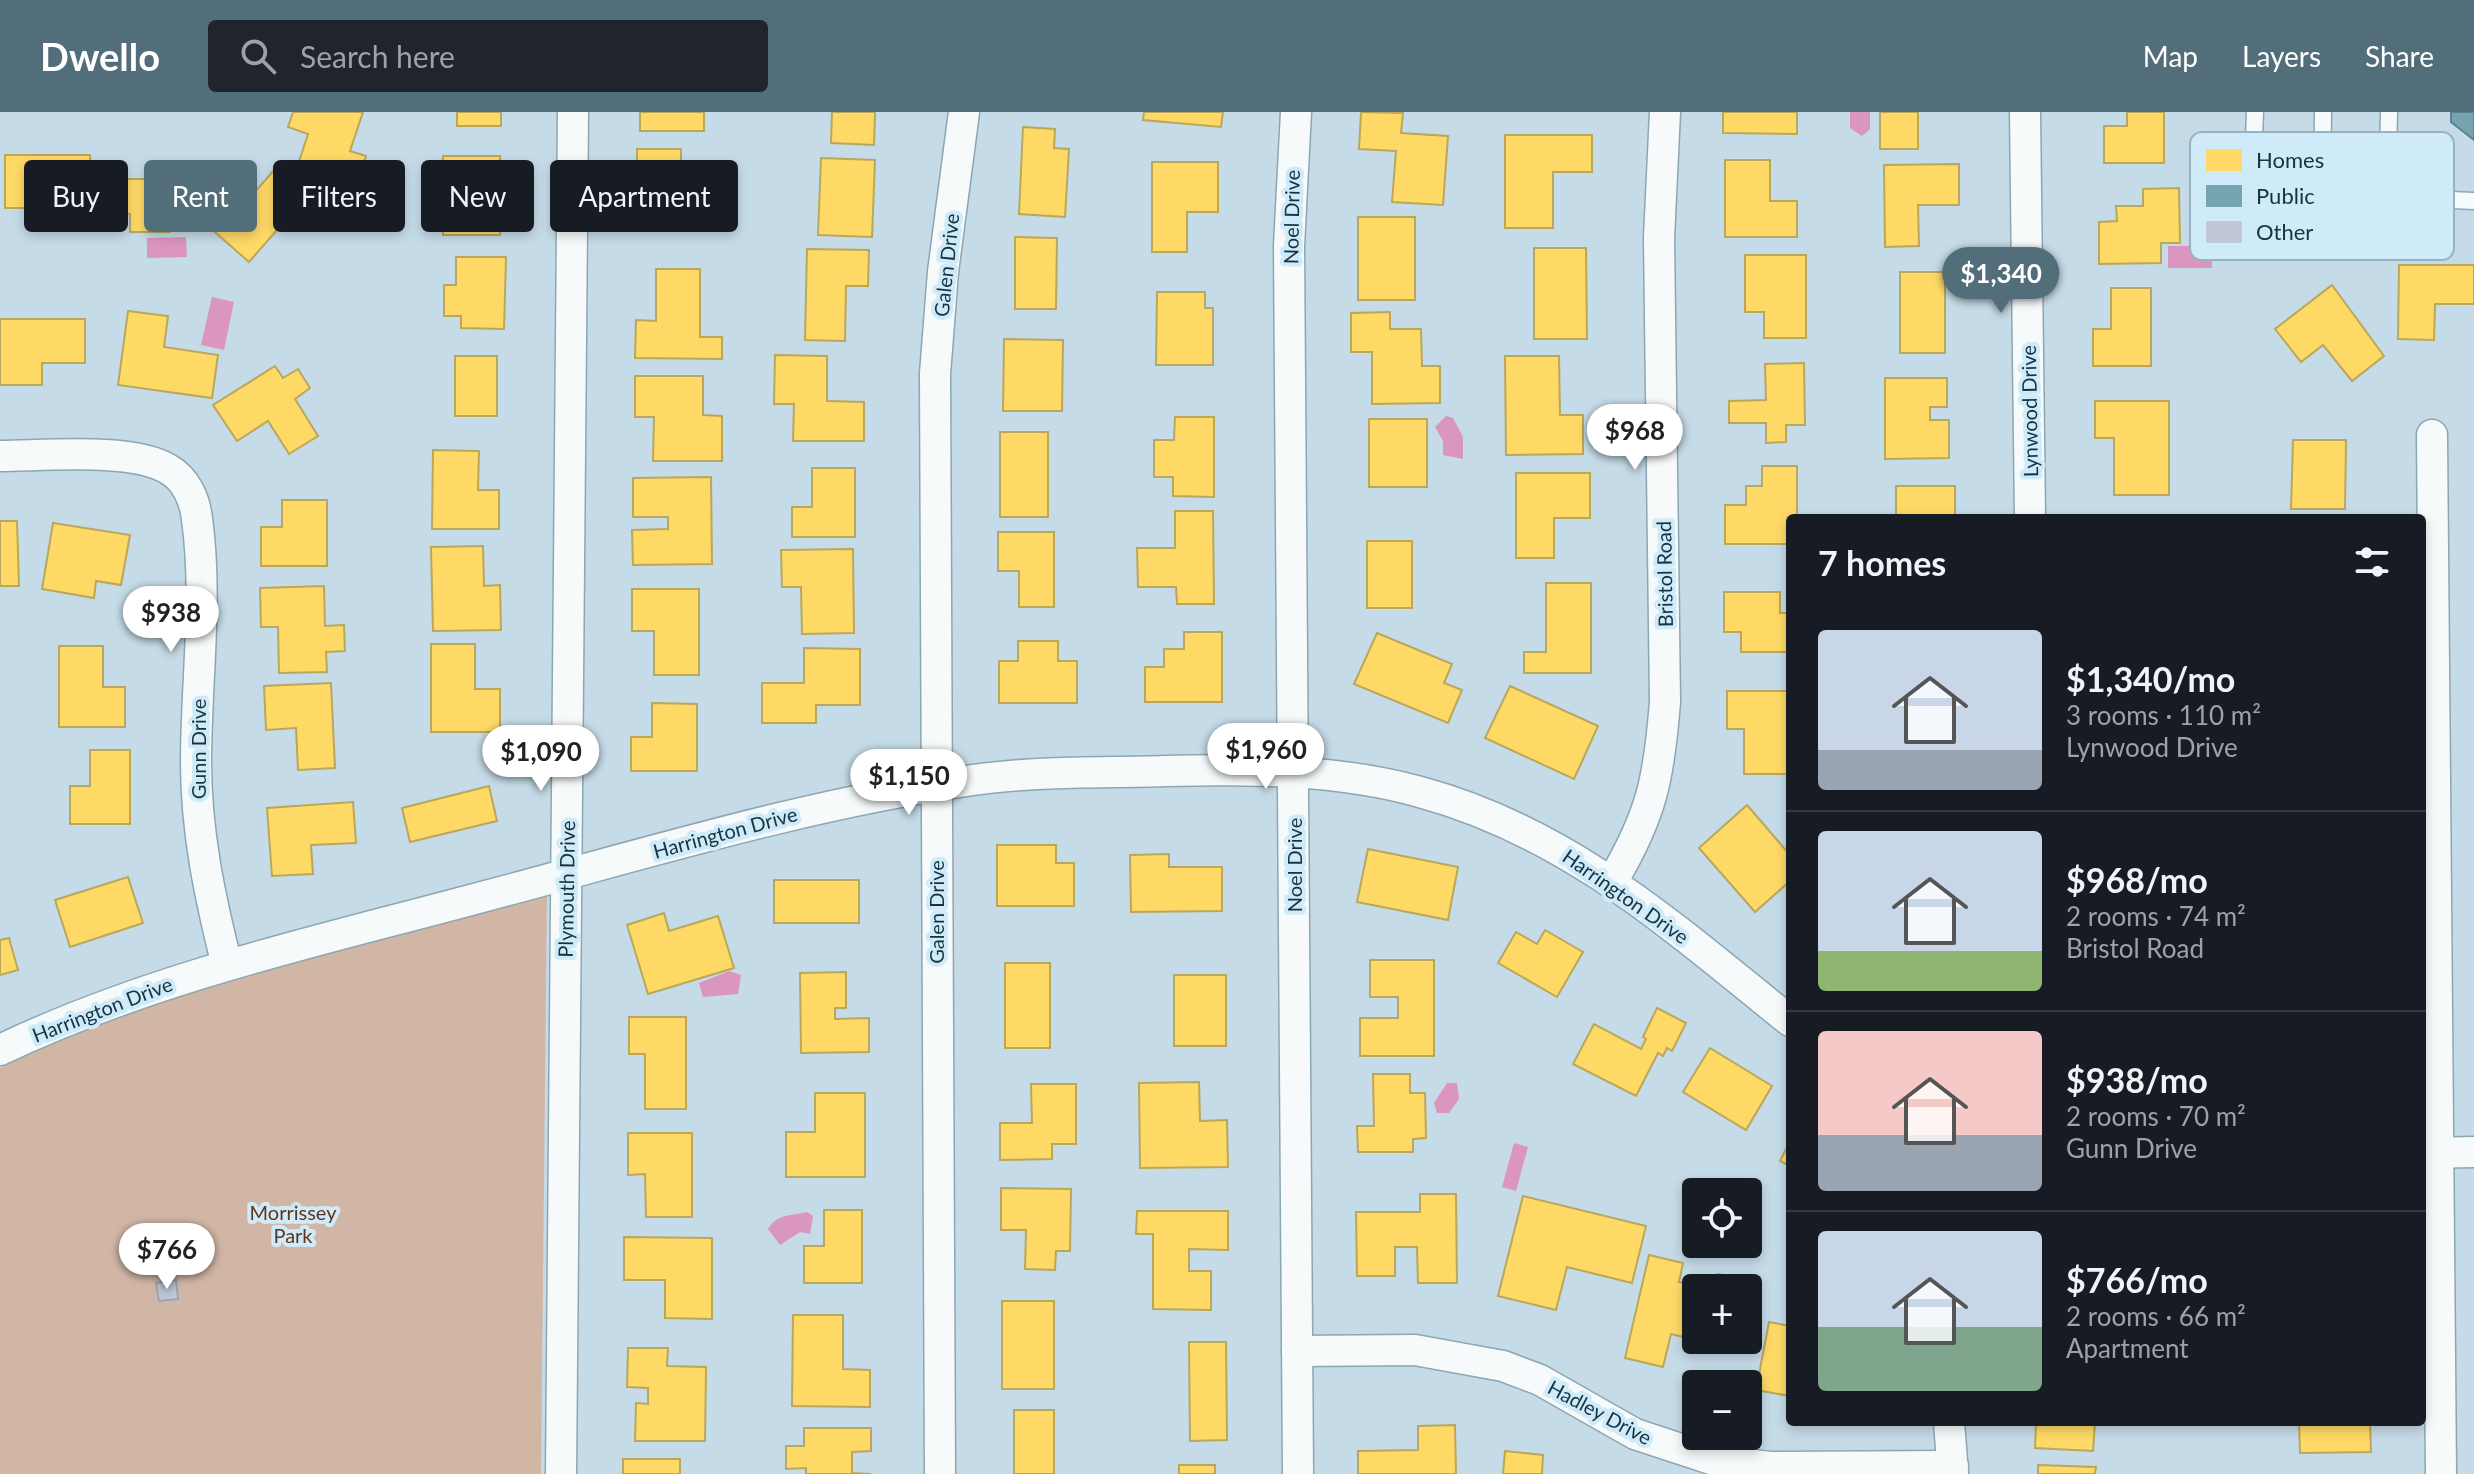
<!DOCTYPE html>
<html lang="en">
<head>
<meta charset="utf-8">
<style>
	body { margin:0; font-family:Lato,sans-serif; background:#20242c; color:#f1f3f6; height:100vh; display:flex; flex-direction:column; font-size:30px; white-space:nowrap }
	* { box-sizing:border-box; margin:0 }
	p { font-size:26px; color:#9ea1a6 }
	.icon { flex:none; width:44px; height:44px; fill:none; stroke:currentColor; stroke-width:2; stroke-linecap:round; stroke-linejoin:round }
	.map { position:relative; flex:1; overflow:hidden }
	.details { position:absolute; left:1786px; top:402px; width:640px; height:912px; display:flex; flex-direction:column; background:#171b24; border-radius:8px; box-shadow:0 4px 12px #0003 }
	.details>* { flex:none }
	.banner { position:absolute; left:24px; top:48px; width:760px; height:72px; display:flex; gap:16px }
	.tools { position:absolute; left:1682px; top:1066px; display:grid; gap:16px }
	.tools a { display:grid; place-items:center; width:80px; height:80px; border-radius:8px; background:#171b24; box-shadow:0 4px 12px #0003; font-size:40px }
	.price { position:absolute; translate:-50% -68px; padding:0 18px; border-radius:28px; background:#fff; color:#222; font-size:26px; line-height:52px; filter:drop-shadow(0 2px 4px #0008) }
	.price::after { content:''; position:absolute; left:50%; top:48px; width:24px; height:18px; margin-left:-12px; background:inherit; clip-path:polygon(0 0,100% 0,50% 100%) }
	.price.on { background:#536e7b; color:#fff }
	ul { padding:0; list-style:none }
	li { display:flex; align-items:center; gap:24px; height:200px; padding:0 32px }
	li+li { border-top:2px solid #363941 }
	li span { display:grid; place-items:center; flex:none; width:224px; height:160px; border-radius:8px; color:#555 }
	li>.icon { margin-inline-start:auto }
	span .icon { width:96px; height:96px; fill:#fffc; stroke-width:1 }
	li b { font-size:34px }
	h2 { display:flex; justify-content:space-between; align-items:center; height:96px; padding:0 32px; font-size:34px }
	.pill { padding:0 28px; border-radius:8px; background:#171b24; box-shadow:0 4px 12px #0003; font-size:28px; line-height:72px }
	.pill.on { background:#536e7b; color:#fff }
	header { display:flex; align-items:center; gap:48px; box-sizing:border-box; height:112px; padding:0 40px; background:#536e7b; color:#fff }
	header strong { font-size:38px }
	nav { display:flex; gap:44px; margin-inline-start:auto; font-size:28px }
	.search { width:560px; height:72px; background:#20242c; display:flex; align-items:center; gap:20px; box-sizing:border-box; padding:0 28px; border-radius:8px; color:#9ea1a6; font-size:30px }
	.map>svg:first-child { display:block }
</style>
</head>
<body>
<header>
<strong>Dwello</strong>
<div class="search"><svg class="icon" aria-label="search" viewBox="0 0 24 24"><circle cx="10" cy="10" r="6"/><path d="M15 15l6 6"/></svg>Search here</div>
<nav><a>Map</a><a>Layers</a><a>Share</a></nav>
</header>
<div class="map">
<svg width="2474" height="1362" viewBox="0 0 2474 1362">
	<rect width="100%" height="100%" fill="#c5dbe7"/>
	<path fill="#d2b6a5" d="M547,781L541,1362H0V956L63,926L159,889Z"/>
	<g fill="#da96bd">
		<path d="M1850,0H1870V17L1862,24L1850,16Z"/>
		<path d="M186,125L187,145L147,146V126Z"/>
		<path d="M2191,125H2212V156H2168V134H2190Z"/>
		<path d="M212,185L234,190L224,238L201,233Z"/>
		<path d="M1446,304L1453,306L1463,325V347L1443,343V329L1435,315Z"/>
		<path d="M729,859L741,863L738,882L703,885L699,871Z"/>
		<path d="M1447,971H1457L1459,987L1449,1001H1437L1434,991Z"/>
		<path d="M1514,1031L1528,1035L1516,1079L1502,1075Z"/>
		<path d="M807,1100L813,1104L810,1122L800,1120L780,1133L768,1117C777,1101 793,1104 807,1100Z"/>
	</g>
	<g fill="#ffd966" stroke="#b9a75b" stroke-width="2">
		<path d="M293,0H363L350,39L366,44L352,85L294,65L308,22L288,15Z"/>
		<rect x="457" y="0" width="44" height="14"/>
		<rect x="640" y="0" width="64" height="19"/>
		<path d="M832,0H875L874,33L831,31Z"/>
		<path d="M1144,0H1223L1221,15L1143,8Z"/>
		<path d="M1361,0L1403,1L1401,21L1448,24L1443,93L1392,90L1396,39L1359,37Z"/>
		<path d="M1723,0H1797V22L1723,21Z"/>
		<rect x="1880" y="0" width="38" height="37"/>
		<path d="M2127,0H2164V51H2104V14H2127Z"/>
		<path d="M1023,15L1055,17L1054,36L1069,37L1065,105L1019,102Z"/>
		<path d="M1505,23H1592V60H1553V116H1505Z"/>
		<path d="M637,37H681V70H699V114H637Z"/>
		<rect x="5" y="43" width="85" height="53"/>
		<rect x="443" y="44" width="57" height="79"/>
		<path d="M821,46L875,48L872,125L818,123Z"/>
		<path d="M1725,48H1770V89H1797V125H1725Z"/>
		<path d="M1152,50H1218V100H1187V140H1152Z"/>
		<path d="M1959,52V93H1918L1919,134L1885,135L1884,53Z"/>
		<path d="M275,57L306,85L249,150L200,107L228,74L246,90Z"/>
		<path d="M109,67H187L186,106H171L170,120H130V102H109Z"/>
		<path d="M2179,76L2180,131H2161V151L2099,152V110L2117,109L2116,94H2143V77Z"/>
		<rect x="1358" y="105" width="57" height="83"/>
		<path d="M1015,125L1057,126L1056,197H1015Z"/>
		<path d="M1534,136H1586L1587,227H1534Z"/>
		<path d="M807,137L869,138L868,174H846L845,229L805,228Z"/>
		<path d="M1745,143H1806V226H1764V200H1745Z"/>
		<path d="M456,145H506L504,217L461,216V204H444V173H456Z"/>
		<path d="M2399,153H2474V192H2435L2434,228L2398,227Z"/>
		<path d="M656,157H700V225H722V247L635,246L636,208L656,209Z"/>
		<rect x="1900" y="160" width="45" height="81"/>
		<path d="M2332,173L2384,244L2352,269L2323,233L2301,250L2275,217Z"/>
		<path d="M2111,176H2151V254H2093V217H2111Z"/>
		<path d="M1157,180H1205V196H1213V253H1156Z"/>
		<path d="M128,199L168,204L164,235L218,243L212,286L118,273Z"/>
		<path d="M1390,200V217H1421L1422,254H1440V291L1372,292V240H1351V201Z"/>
		<path d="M0,207H85V251H42V273H0Z"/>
		<path d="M1004,227L1063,228L1062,299H1003Z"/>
		<path d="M775,243L827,244V289L864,290V329H793L794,292H774Z"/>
		<rect x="455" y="244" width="42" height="60"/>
		<path d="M1505,244H1559L1560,303H1583V342L1506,343Z"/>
		<path d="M1804,251L1805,313H1786V330L1766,331V311H1729V289L1766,288L1765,252Z"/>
		<path d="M275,254L283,266L298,257L310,276L295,287L318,324L289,342L268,309L237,329L213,293Z"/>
		<path d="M635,264H703V303L722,304V349H653L654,305H635Z"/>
		<path d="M1885,266H1947V295H1930V308H1949V346L1885,347Z"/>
		<path d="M2095,289H2169V383H2114V326H2095Z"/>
		<path d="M1175,305H1214V385L1173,384V365H1154V328H1174Z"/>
		<rect x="1369" y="307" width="58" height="68"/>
		<rect x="1000" y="320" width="48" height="85"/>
		<path d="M2293,328H2346L2345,397H2291Z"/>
		<path d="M433,338L479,339L478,378H499V417H432Z"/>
		<path d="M1762,354H1797V406H1790V432H1725V393H1746V374H1762Z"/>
		<path d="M812,356H855V425H792V395H812Z"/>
		<path d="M1516,361H1590V406H1554V446H1516Z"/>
		<path d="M711,365L712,452L633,453L632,418L668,417V405H633V366Z"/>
		<rect x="1896" y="374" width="59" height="32"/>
		<path d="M282,388H327V454H261V415H282Z"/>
		<path d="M1175,399H1213L1214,492H1177L1176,475H1138L1137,436H1175Z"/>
		<path d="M0,409H17L19,474H0Z"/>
		<path d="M53,411L130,423L121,473L96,469L94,486L42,477Z"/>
		<path d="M998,420H1054V495H1019V459H998Z"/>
		<rect x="1367" y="429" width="45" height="67"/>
		<path d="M483,434L484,474L500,473L501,518L433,519L431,435Z"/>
		<path d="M853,437L854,521L802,522L801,475H782L781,438Z"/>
		<path d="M1546,471H1591V561H1524V540H1546Z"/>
		<path d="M324,474L325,514L344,513L345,539L326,540L327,560L279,561L278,515H261L260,476Z"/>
		<path d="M632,477H699V563H654V519H632Z"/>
		<path d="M1724,480H1780V501H1790V540H1741V520H1724Z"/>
		<path d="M1184,520H1222V590H1145V555H1164V537H1184Z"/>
		<path d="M1377,521L1452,552L1444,571L1462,578L1448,611L1354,572Z"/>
		<path d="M1018,529H1058V549H1077V591H999V549H1018Z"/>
		<path d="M431,532H475V577H500V620H431Z"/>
		<path d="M59,534H103V575H125V615H59Z"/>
		<path d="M804,536L860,537V593H816V611H762V571H804Z"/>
		<path d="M331,571L335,656L298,658L296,616L266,618L264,574Z"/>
		<path d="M1510,574L1598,614L1574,667L1485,626Z"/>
		<path d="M1727,579H1790V662H1744V617H1727Z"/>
		<path d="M652,591L697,592V659H631V625H652Z"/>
		<path d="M90,638H130V712H70V674H90Z"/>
		<path d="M489,674L497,709L410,730L402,696Z"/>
		<path d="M353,690L356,731L311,733L313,762L272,764L267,696Z"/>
		<path d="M1747,693L1790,743V769L1755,800L1699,736Z"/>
		<path d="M997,733H1056V751H1074V794H997Z"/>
		<path d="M1368,737L1458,755L1448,808L1357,790Z"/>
		<path d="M1169,742V755H1222V799L1131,800L1130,743Z"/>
		<path d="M128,765L143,811L70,835L55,788Z"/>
		<rect x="774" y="768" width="85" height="43"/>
		<path d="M664,801L669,819L718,804L734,856L648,882L627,813Z"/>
		<path d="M1545,818L1583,840L1557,885L1498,851L1516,820L1537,832Z"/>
		<path d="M9,826L18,858L0,863V828Z"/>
		<path d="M1370,848H1434V944H1360V906H1398V885H1370Z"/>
		<rect x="1005" y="851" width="45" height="85"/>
		<path d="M846,860V896H835V907L869,906V940L801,941L800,861Z"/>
		<rect x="1174" y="863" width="52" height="71"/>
		<path d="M1657,896L1686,911L1672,939L1667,936L1663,944L1658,941L1636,984L1573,952L1594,912L1641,937L1646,927L1643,925Z"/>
		<path d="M629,905H686V997H645V942H629Z"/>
		<path d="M1710,936L1772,974L1746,1018L1683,980Z"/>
		<path d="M1373,962H1410V981H1425L1426,1026L1413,1027V1040H1358L1357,1014H1374Z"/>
		<path d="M1199,970L1200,1009L1227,1008L1228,1055L1140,1056L1139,971Z"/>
		<path d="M1031,972H1076V1032H1052V1047L1000,1048V1011H1032Z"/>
		<path d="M815,981H865V1065H786V1020H815Z"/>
		<path d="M628,1021H692V1105H646L645,1062L628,1063Z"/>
		<path d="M1790,1029V1054L1780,1049Z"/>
		<path d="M1001,1076L1071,1077L1070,1139H1056L1055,1158L1025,1157L1026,1118H1001Z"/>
		<path d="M1420,1082H1456L1457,1171H1418L1417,1135H1395V1164H1357L1356,1100H1420Z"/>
		<path d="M1523,1084L1646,1114L1632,1171L1567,1155L1556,1198L1498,1184Z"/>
		<path d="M824,1098H862V1171H804V1134H824Z"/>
		<path d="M1137,1099H1228V1138L1189,1137V1159H1211V1198L1153,1197V1122H1136Z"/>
		<path d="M624,1125L712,1126V1207L665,1206V1168H624Z"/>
		<path d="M1649,1143L1683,1151L1679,1170L1706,1176H1696V1228L1671,1222L1663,1255L1625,1246Z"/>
		<path d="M1718,1162L1749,1169L1748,1176H1715Z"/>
		<rect x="1002" y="1189" width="52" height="88"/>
		<path d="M793,1203H843V1257L870,1258V1295L792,1294Z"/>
		<path d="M1769,1210L1790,1214V1284L1756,1278Z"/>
		<path d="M1697,1228H1735L1733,1236Z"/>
		<path d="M1189,1230H1226L1227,1328L1190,1329Z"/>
		<path d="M628,1236H668L667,1254L706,1255L705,1329H635L636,1291L648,1292V1276L627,1275Z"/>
		<rect x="1014" y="1298" width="40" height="64"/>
		<path d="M2036,1310H2095L2093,1339L2035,1336Z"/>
		<path d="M2299,1310H2370L2371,1340L2300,1341Z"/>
		<path d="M1455,1313L1456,1362H1358V1339L1418,1338V1314Z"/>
		<path d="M804,1316H871V1339L852,1340V1361L871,1362H806V1356L786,1357V1334H804Z"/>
		<path d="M1505,1339L1543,1343L1542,1362H1503Z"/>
		<rect x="623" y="1347" width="57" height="15"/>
		<rect x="1179" y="1353" width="36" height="9"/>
		<path d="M2038,1353L2096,1355L2095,1362H2038Z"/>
	</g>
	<path fill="#76a5af" stroke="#59838e" stroke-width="2" d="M2451,0H2474V28L2451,10Z"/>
	<path fill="#bfc7d9" stroke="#9da6b6" stroke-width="2" d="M176,1168L178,1187L159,1189L156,1171Z"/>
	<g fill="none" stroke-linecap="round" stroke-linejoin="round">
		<defs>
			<g id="lane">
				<path d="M2255,0L2252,79L2474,89"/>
				<path d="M2322,83L2323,0"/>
				<path d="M2387,87L2389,0"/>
			</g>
			<g id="street">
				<path d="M1296,0L1289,134L1298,1362"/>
				<path d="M2025,0L2030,406"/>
				<path d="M2432,323L2441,1362"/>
				<path d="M0,344C42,344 132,335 168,357C186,367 195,388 197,407C208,486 196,571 196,650C196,720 210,786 227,853"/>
				<path d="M1613,768C1652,702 1659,666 1665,590L1659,126L1665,0"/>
				<path d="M0,938C153,865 319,829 482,785C645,742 806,692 973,668C1036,659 1101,661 1164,659C1250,657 1337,657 1420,680C1568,720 1673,815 1790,909"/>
				<path d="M2422,1041L2474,1040"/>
				<path d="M1297,1239L1415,1238L1503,1254L1540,1268L1635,1322L1714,1348L1770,1355L1953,1354"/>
				<path d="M1949,1310L1953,1362"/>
				<path d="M561,1362L573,0"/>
				<path d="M940,1362L935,262L943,160L964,0"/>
			</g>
		</defs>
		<use href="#lane" stroke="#8ea6b2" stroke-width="19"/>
		<use href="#street" stroke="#8ea6b2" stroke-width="33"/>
		<use href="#lane" stroke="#f6fafb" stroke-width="16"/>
		<use href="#street" stroke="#f6fafb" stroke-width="30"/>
	</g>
	<g text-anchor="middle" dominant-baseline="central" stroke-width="8" stroke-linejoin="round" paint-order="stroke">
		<g font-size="20" fill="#153341" stroke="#cfeaf9">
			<text transform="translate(1291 105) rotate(-89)">Noel Drive</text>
			<text transform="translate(946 153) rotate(-84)">Galen Drive</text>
			<text transform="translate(2029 299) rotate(-91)">Lynwood Drive</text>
			<text transform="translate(1664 462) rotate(-91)">Bristol Road</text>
			<text transform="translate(198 637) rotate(-90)">Gunn Drive</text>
			<text transform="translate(725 720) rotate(-15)">Harrington Drive</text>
			<text transform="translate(1294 753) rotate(-90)">Noel Drive</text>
			<text transform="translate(566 777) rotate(-89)">Plymouth Drive</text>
			<text transform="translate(1626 784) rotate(35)">Harrington Drive</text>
			<text transform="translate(936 800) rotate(-90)">Galen Drive</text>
			<text transform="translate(102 897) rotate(-21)">Harrington Drive</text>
			<text transform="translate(1600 1300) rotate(28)">Hadley Drive</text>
		</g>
		<g font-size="20" fill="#5e361d" stroke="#cfeaf9">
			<text x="293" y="1100">Morrissey<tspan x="293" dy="23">Park</tspan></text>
		</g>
	</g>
	<rect x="2190" y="20" width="264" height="128" rx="12" fill="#cfeaf9" stroke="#97b3c2" stroke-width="2"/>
	<rect x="2206" y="37" width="36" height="22" fill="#ffd966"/>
	<rect x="2206" y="73" width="36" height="22" fill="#76a5af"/>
	<rect x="2206" y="109" width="36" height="22" fill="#bfc7d9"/>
	<g font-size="22" fill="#153341">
		<text x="2256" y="56">Homes</text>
		<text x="2256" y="92">Public</text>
		<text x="2256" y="128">Other</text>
	</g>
</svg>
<div class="tools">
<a><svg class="icon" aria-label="locate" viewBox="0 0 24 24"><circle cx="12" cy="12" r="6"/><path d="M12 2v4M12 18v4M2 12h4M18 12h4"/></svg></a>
<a>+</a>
<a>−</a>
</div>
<b class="price on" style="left:2001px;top:203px">$1,340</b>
<b class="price" style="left:1635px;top:360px">$968</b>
<b class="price" style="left:171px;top:542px">$938</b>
<b class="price" style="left:1266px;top:679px">$1,960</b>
<b class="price" style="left:541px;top:681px">$1,090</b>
<b class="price" style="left:909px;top:705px">$1,150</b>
<b class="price" style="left:167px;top:1179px">$766</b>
<div class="banner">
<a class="pill">Buy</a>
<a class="pill on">Rent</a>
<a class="pill">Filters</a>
<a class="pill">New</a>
<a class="pill">Apartment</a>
</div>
<section class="details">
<h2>7 homes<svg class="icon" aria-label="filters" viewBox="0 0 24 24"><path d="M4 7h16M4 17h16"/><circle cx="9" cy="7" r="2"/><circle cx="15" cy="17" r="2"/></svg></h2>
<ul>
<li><span style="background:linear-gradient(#c9d6e8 75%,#9aa5b1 0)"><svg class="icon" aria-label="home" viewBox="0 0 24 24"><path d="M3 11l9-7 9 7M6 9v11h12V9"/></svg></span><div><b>$1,340/mo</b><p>3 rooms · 110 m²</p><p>Lynwood Drive</p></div></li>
<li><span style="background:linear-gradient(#c9d6e8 75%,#8fb573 0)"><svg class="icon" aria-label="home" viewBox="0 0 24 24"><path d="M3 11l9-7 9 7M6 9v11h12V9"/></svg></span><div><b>$968/mo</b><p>2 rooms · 74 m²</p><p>Bristol Road</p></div></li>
<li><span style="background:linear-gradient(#f6c9c9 65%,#9aa5b1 0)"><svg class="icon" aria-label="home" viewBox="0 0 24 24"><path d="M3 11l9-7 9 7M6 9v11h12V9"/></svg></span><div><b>$938/mo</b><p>2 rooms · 70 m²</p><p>Gunn Drive</p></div></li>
<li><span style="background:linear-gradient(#c9d6e8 60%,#7fa58c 0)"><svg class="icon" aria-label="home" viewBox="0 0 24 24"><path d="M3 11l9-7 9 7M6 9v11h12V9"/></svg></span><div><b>$766/mo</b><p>2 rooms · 66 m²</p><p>Apartment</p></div></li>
</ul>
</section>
</div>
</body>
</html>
